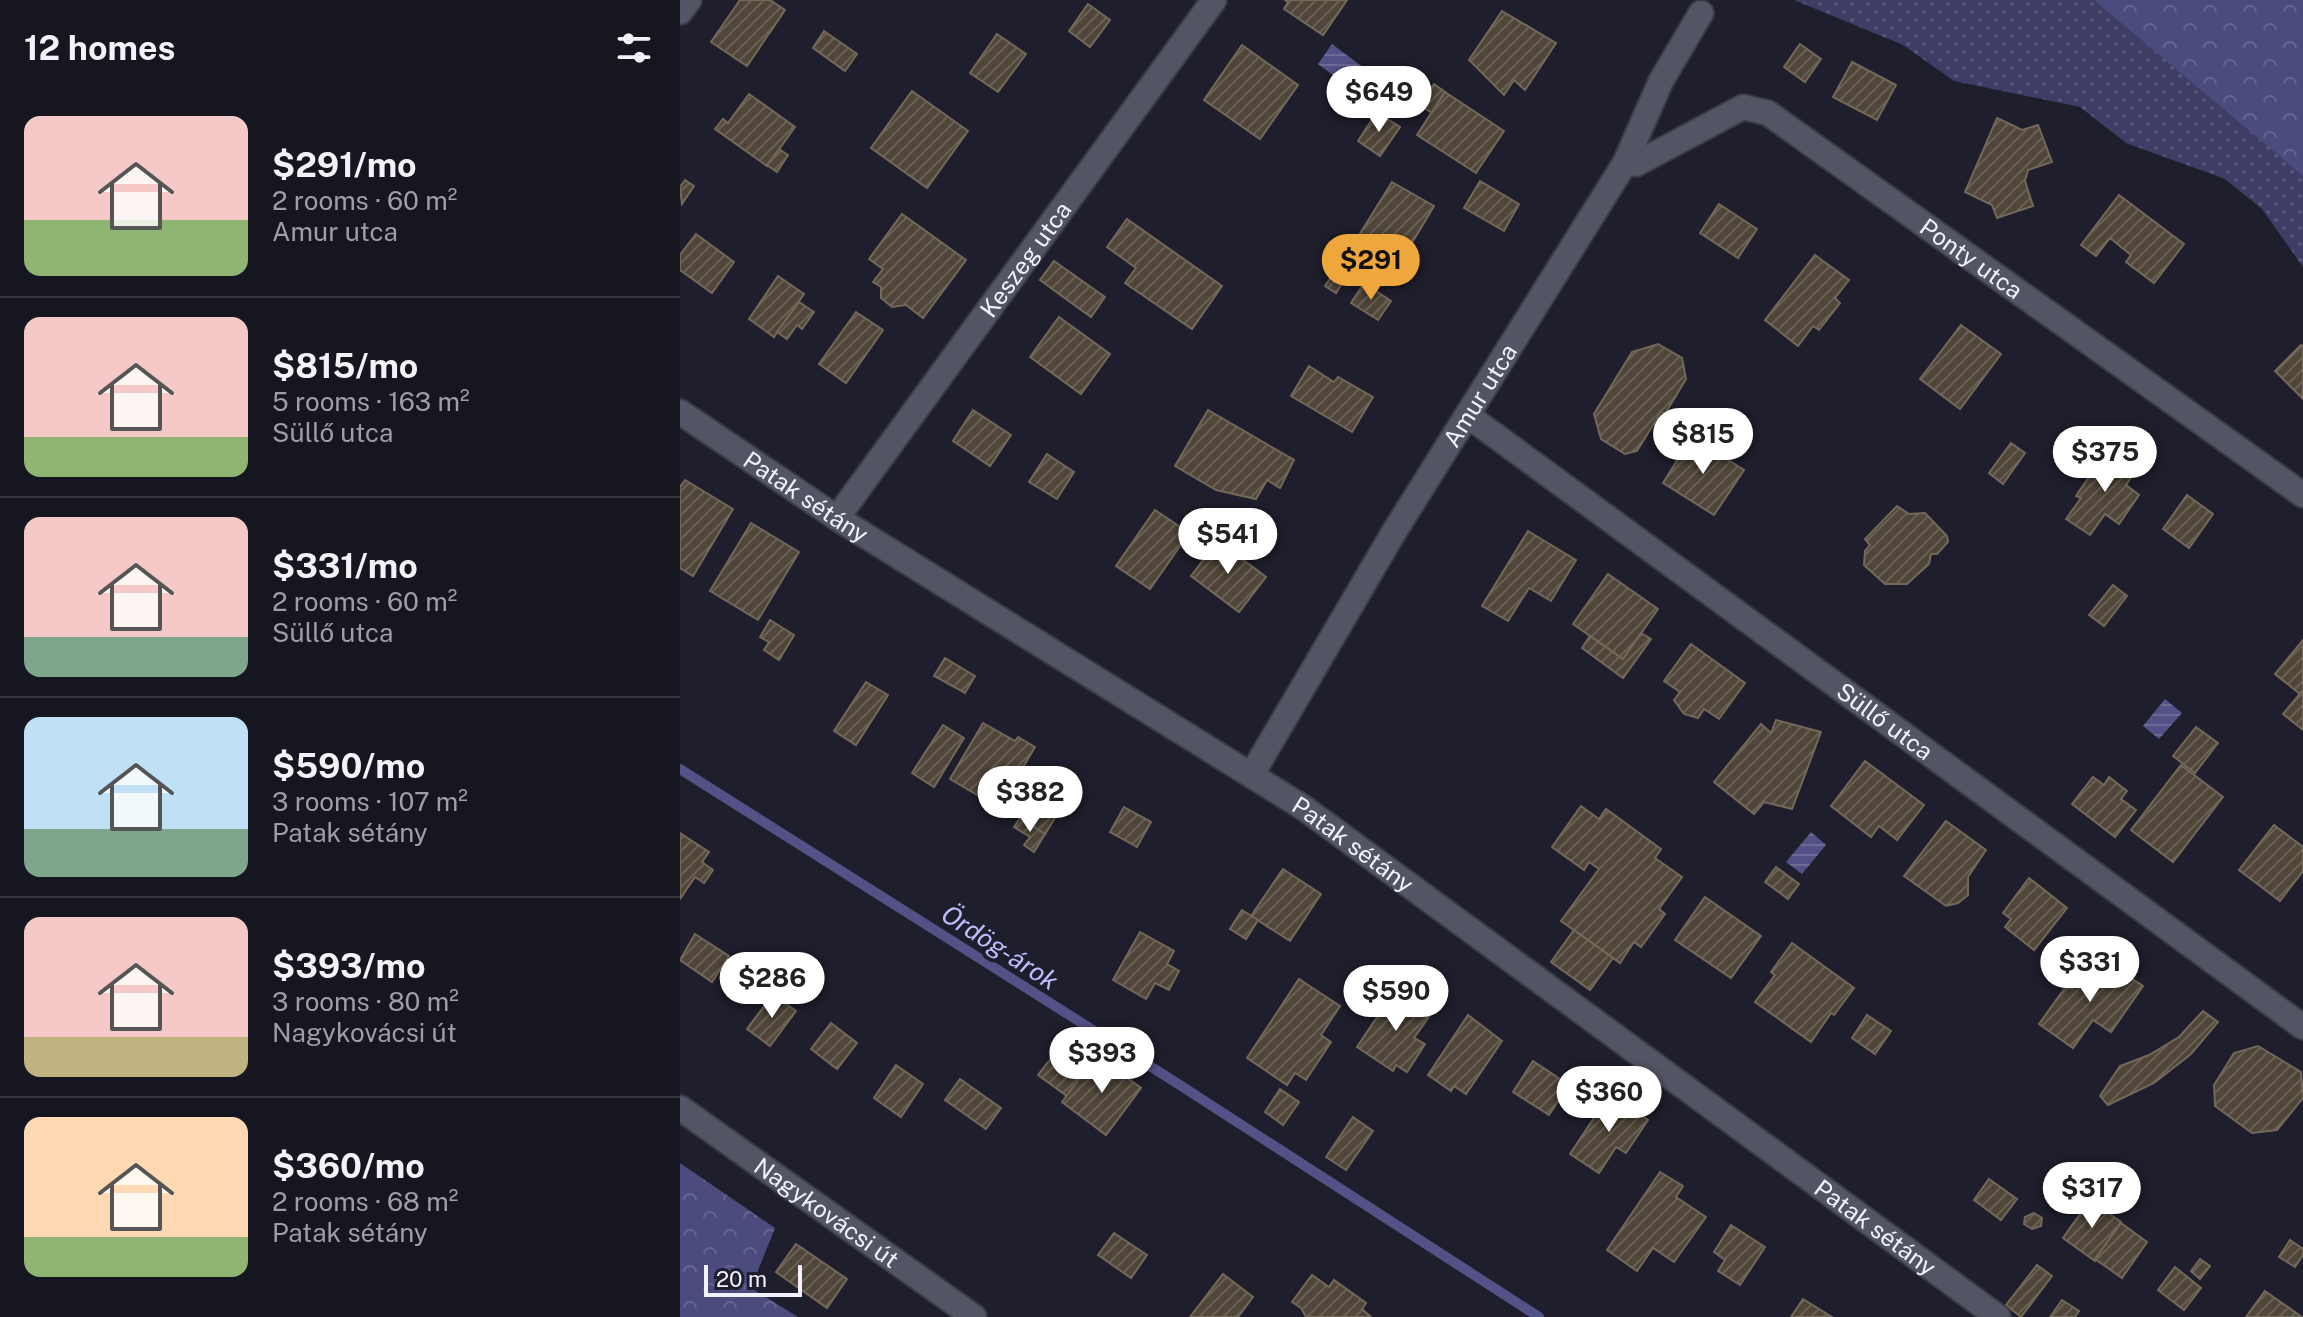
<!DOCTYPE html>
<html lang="en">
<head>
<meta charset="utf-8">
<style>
	body { margin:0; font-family:"Public Sans",sans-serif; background:#1f1f2a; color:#f1f3f6; height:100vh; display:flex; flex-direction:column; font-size:30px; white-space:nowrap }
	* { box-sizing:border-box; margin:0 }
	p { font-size:26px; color:#9e9fa5 }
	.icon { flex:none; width:44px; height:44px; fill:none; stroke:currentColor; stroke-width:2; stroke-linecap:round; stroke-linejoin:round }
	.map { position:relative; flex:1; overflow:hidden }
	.drawer { display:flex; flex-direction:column; background:#161621; width:680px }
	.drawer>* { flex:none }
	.scale { position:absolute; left:24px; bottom:20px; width:98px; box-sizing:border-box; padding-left:8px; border:4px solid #f2f2fc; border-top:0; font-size:22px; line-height:28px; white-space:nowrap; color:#f2f2fc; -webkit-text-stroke:6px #1e1e2c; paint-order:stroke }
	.price { position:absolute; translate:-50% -68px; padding:0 18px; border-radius:28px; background:#fff; color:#222; font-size:26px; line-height:52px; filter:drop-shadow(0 2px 4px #0008) }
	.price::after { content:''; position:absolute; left:50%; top:48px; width:24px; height:18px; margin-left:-12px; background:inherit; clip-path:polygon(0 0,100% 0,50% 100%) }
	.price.active { background:#eea73d; color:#111 }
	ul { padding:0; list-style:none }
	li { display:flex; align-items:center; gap:24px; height:200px; padding:0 24px }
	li+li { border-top:2px solid #35353f }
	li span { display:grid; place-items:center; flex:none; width:224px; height:160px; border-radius:16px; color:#555 }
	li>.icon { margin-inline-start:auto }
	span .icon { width:96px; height:96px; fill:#fffc; stroke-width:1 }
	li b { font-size:34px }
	h2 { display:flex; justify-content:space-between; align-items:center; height:96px; padding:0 24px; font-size:34px }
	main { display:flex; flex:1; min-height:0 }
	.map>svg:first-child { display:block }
</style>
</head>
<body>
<main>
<section class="drawer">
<h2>12 homes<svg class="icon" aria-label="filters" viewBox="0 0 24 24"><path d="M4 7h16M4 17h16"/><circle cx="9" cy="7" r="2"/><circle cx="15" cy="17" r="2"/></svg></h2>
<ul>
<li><span style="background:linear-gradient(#f6c9c9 65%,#8fb573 0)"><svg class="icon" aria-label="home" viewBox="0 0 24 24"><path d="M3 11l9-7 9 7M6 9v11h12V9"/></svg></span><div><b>$291/mo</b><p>2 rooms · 60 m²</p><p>Amur utca</p></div></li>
<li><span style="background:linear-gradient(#f6c9c9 75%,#8fb573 0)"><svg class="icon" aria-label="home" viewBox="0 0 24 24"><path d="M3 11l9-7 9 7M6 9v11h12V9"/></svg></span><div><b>$815/mo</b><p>5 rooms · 163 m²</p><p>Süllő utca</p></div></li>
<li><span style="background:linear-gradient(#f6c9c9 75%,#7fa58c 0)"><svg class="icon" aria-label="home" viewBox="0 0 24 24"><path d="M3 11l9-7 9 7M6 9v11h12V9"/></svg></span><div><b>$331/mo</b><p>2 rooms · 60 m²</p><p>Süllő utca</p></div></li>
<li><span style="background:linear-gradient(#bfe0f5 70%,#7fa58c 0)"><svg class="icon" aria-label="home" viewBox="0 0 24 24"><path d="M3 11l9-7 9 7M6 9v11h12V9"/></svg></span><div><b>$590/mo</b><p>3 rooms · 107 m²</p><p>Patak sétány</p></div></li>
<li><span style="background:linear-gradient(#f6c9c9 75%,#c2b280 0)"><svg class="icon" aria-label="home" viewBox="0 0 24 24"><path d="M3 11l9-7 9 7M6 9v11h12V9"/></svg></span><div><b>$393/mo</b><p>3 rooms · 80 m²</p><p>Nagykovácsi út</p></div></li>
<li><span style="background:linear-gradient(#ffd9b3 75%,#8fb573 0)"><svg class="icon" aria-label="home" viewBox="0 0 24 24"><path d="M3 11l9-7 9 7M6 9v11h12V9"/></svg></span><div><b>$360/mo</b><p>2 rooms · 68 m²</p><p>Patak sétány</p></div></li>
</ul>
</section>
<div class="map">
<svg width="1623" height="1317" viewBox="0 0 1623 1317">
	<defs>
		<pattern id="grass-dots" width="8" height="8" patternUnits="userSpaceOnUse" patternTransform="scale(2)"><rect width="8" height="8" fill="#3d3d65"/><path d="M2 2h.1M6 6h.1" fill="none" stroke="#5a5a7c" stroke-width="1.8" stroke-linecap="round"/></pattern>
		<pattern id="forest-crowns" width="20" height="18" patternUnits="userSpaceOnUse" patternTransform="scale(2)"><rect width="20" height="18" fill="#4c4b7e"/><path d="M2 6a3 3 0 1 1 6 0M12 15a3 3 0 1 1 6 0" fill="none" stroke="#666591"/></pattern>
		<pattern id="water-rules" width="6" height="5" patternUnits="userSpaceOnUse" patternTransform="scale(2)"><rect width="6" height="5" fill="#535286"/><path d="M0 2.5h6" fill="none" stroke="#6c6b98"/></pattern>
		<pattern id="building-hatch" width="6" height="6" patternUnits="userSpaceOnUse" patternTransform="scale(2)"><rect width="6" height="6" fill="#4f4538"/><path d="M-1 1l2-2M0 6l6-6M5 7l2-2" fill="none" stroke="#696056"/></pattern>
	</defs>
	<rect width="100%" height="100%" fill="#1e1e2c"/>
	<path fill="url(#grass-dots)" d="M1114,0H1623V267L1582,209L1545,179L1446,143L1400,107L1274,81L1223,45Z"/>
	<g fill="url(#forest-crowns)">
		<path d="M1414,0H1623V176Z"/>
		<path d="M0,1163L95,1228L71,1288L118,1317H0Z"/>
	</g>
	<g fill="url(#water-rules)">
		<path d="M652,44L688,71L674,91L638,64Z"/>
		<path d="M1485,699L1502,713L1479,739L1463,726Z"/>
		<path d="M1131,832L1146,845L1122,874L1106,862Z"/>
	</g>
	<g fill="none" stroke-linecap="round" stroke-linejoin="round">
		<path stroke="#535286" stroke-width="10" d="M0,769L492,1080L859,1317"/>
	</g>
	<g fill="url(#building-hatch)" stroke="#73685a" stroke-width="2">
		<path d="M60,0H90L105,10L67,66L31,42Z"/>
		<path d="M605,0H667L643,35L604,9L608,2Z"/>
		<path d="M408,4L430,20L410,47L389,31Z"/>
		<path d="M822,11L876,43L845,90L834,80L824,95L789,60Z"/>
		<path d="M144,31L177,54L165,71L133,48Z"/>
		<path d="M317,34L346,54L318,92L290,73Z"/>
		<path d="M1120,44L1141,59L1125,82L1104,67Z"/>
		<path d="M562,45L618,85L580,139L524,100Z"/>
		<path d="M1172,62L1216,85L1197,120L1153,97Z"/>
		<path d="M754,84L765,92L752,113L740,105Z"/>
		<path d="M232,91L288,131L247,188L191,148Z"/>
		<path d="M765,92L824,131L796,173L737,135Z"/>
		<path d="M69,94L115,127L87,166L35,129L43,119L48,123Z"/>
		<path d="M697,112L720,127L700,156L678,141Z"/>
		<path d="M1317,118L1342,130L1358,125L1372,162L1348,170L1345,181L1353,206L1317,218L1312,205L1285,192Z"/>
		<path d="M99,149L108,155L97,172L87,165Z"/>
		<path d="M5,180L14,186L2,204L0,187Z"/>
		<path d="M800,181L839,204L824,231L784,208Z"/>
		<path d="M712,182L754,206L727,251L708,239L701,251L678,237Z"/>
		<path d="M1439,195L1504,244L1474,283L1446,262L1451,255L1430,238L1416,256L1401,245Z"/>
		<path d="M1039,204L1077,229L1058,258L1020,233Z"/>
		<path d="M222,214L286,260L243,318L226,305L212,307L201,298V287L193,282L203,269L189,259Z"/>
		<path d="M447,219L542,286L512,329L445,283L456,268L427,247Z"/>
		<path d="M16,234L54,262L32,293L0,270V255Z"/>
		<path d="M1135,255L1169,280L1155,298L1160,303L1139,330L1133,326L1118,346L1085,320Z"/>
		<path d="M374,261L425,297L411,317L360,280Z"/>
		<path d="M658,267L668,274L656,293L645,286Z"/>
		<path d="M98,276L124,294L94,337L69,319Z"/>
		<path d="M684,283L711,301L698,320L671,303Z"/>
		<path d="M119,302L134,312L122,329L117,325L107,339L97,332Z"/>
		<path d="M176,312L203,330L166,383L139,364Z"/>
		<path d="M379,317L430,354L401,394L350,357Z"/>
		<path d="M1281,325L1321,354L1280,409L1240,379Z"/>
		<path d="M978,344L1002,358L1006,379L985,414L981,412L957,451L945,454L921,439L914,414L952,352Z"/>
		<path d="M1621,345L1623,347V399L1595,371Z"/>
		<path d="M629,366L654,382L658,377L693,397L672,432L611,396Z"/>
		<path d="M293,410L331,435L310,466L273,441Z"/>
		<path d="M528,410L614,460L600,488L587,480L576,499L536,490L495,466Z"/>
		<path d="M1012,437L1064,470L1034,515L983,483Z"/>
		<path d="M1331,443L1345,453L1323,484L1309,473Z"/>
		<path d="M1435,450L1459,466L1446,485L1459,495L1439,524L1425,514L1410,535L1386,519L1401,498L1396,496L1420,461L1425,465Z"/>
		<path d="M367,454L394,472L377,499L349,482Z"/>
		<path d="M5,480L53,509L13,576L0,568V487Z"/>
		<path d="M1507,495L1533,514L1509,548L1483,529Z"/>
		<path d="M1217,506L1229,514L1245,513L1267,536L1268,542L1257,554H1251L1249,564L1227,584H1205L1184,565L1185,551L1190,545L1185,539Z"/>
		<path d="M475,510L509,533L470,589L436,566Z"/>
		<path d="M71,523L119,552L78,620L30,591Z"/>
		<path d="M848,531L896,560L871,601L849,588L828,621L802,606Z"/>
		<path d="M538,541L586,577L559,612L511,576Z"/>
		<path d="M928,574L978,609L943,659L893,624Z"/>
		<path d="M1433,585L1447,596L1424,626L1409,615Z"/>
		<path d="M90,620L114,635L99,660L84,650L89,642L80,637Z"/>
		<path d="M961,633L971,639L943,678L902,648L910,636L943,659Z"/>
		<path d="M1623,640V690L1620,694L1595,674Z"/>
		<path d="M1011,644L1065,683L1039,719L1024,709L1018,718L1004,714L994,700L1000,692L984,681Z"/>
		<path d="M265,658L295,676L285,693L254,676Z"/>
		<path d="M186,682L208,695L176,745L154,731Z"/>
		<path d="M1623,690V730L1603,714Z"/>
		<path d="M1096,720L1141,732L1112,809L1084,802L1074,814L1034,782L1081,724L1091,733Z"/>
		<path d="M303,723L335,741L338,737L355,747L319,808L270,779Z"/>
		<path d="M263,725L284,738L254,787L232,773Z"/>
		<path d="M1516,727L1538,743L1515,773L1493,756Z"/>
		<path d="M1185,761L1244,805L1217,840L1199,826L1191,837L1151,806Z"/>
		<path d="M1501,765L1543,797L1493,862L1451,830Z"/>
		<path d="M1413,777L1424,785L1429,777L1447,791L1441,799L1456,810L1435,837L1392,804Z"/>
		<path d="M356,792L381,808L365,834L340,818Z"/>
		<path d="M901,806L919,819L926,809L981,849L975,858L1002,877L979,909L985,914L961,947L954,942L940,963L881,921L919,869L909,862L904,870L872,847Z"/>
		<path d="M444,807L471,822L457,847L430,832Z"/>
		<path d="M340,818L365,834L354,852L344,845L350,837L334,827Z"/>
		<path d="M1266,821L1306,850L1288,877V895L1278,903L1266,906L1224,876Z"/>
		<path d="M1594,825L1623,847V871L1600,901L1559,870Z"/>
		<path d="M0,833L29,852L22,862L33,870L24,883L15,877L0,899Z"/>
		<path d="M1096,867L1119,884L1108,899L1085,882Z"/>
		<path d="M603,869L641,894L610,941L571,916Z"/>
		<path d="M1349,878L1387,908L1354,950L1325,927L1331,919L1323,913Z"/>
		<path d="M1025,897L1081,936L1051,978L995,940Z"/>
		<path d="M562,910L578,920L566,939L550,929Z"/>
		<path d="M894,930L933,958L910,990L871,962Z"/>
		<path d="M460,932L494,951L487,964L499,971L489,990L475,983L466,999L433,980Z"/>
		<path d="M15,934L49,956L32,982L0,960Z"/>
		<path d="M1112,943L1174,988L1154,1015L1151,1013L1131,1042L1075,1002L1095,975L1091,972Z"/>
		<path d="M1415,958L1435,972L1430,979L1438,985L1445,974L1463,986L1431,1032L1413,1020L1393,1048L1359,1024L1387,985L1392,989Z"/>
		<path d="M619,979L660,1006L641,1035L651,1042L626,1080L615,1073L607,1085L567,1058Z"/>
		<path d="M715,990L751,1014L734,1038L745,1044L727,1072L716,1065L713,1071L677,1047Z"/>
		<path d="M93,994L116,1011L90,1046L67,1029Z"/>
		<path d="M1523,1011L1538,1022L1511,1054L1474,1083L1428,1105L1420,1096L1440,1066L1469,1055L1499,1037Z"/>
		<path d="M788,1015L822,1041L786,1094L774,1086L771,1091L748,1075Z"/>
		<path d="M1187,1015L1211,1031L1195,1054L1172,1038Z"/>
		<path d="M151,1023L177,1043L157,1069L131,1049Z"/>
		<path d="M1578,1046L1621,1072L1623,1098L1597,1130L1572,1133L1535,1106L1534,1085L1554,1053Z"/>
		<path d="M376,1052L404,1073L387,1096L358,1075Z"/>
		<path d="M417,1055L461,1088L426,1135L382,1102Z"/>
		<path d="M853,1061L889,1085L869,1115L833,1092Z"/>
		<path d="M216,1065L243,1084L221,1117L194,1098Z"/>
		<path d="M280,1079L321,1108L306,1129L265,1100Z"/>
		<path d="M600,1089L619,1102L603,1125L585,1112Z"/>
		<path d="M930,1094L968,1120L946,1153L936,1147L919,1173L890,1154Z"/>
		<path d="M673,1117L693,1131L666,1170L646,1157Z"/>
		<path d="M980,1172L1003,1186L996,1197L1026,1217L994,1262L973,1248L957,1271L927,1250Z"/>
		<path d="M1309,1179L1337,1199L1321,1220L1294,1200Z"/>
		<path d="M1410,1200L1441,1222L1415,1261L1383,1238Z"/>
		<path d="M1354,1213L1362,1218L1361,1226L1352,1229L1344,1224L1345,1217Z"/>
		<path d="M1441,1223L1467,1242L1442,1278L1415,1259Z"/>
		<path d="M1051,1225L1085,1247L1060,1285L1038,1271L1045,1260L1034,1252Z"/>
		<path d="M434,1233L467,1255L451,1278L418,1255Z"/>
		<path d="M1610,1240L1623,1249V1255L1615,1267L1599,1257Z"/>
		<path d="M116,1244L167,1279L147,1308L96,1272Z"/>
		<path d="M1520,1259L1530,1266L1520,1279L1511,1271Z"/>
		<path d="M1357,1265L1372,1276L1341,1317L1326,1305Z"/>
		<path d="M1495,1267L1521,1288L1504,1310L1478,1290Z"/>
		<path d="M543,1274L573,1297L558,1317H510Z"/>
		<path d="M632,1275L649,1287L654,1280L686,1303L682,1309L691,1317H626L621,1308L612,1302Z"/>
		<path d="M1585,1291L1622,1317H1566Z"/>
		<path d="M1123,1299L1152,1317H1111Z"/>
		<path d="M1382,1300L1399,1311L1395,1317H1370Z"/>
	</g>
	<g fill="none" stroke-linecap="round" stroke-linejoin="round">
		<defs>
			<g id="street">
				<path d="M0,12L9,0"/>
				<path id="s1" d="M945,163L956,164L1063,107L1088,113L1623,495"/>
				<path id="s2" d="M0,412L157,518L624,808L1318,1317"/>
				<path id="s3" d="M787,415L1623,1027"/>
				<path id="s4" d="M157,518L534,0"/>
				<path id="s5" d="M572,774L714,532L945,163L981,81L1021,13"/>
			</g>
			<g id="secondary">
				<path id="s6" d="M0,1108L294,1317"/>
			</g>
		</defs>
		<use href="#street" stroke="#3b3b47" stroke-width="28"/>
		<use href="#secondary" stroke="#3b3b47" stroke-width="28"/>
		<use href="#street" stroke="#535464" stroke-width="24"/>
		<use href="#secondary" stroke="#535464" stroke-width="24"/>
	</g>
	<g text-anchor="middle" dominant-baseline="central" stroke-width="8" stroke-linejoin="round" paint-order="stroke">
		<g font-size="24" fill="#f2f2fc" stroke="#1e1e2c">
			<text stroke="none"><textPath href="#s1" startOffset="408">Ponty utca</textPath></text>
			<text stroke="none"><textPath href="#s4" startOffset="320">Keszeg utca</textPath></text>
			<text stroke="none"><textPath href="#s5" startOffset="442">Amur utca</textPath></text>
			<text stroke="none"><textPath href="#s2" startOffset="152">Patak sétány</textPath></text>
			<text stroke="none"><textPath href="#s3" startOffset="518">Süllő utca</textPath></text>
			<text stroke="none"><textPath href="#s2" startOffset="800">Patak sétány</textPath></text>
			<text stroke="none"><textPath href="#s6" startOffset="180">Nagykovácsi út</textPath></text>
			<text stroke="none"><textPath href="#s2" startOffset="1448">Patak sétány</textPath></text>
		</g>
		<g font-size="26" font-style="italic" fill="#bcbefe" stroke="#1e1e2c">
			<text transform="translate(320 947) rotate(33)">Ördög-árok</text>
		</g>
	</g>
</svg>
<div class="scale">20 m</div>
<b class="price" style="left:699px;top:134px">$649</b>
<b class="price active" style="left:691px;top:302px">$291</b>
<b class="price" style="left:1023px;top:476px">$815</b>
<b class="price" style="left:1425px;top:494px">$375</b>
<b class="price" style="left:548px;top:576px">$541</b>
<b class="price" style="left:350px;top:834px">$382</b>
<b class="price" style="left:1410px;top:1004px">$331</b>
<b class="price" style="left:92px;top:1020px">$286</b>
<b class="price" style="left:716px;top:1033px">$590</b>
<b class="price" style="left:422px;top:1095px">$393</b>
<b class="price" style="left:929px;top:1134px">$360</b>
<b class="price" style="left:1412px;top:1230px">$317</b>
</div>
</main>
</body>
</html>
